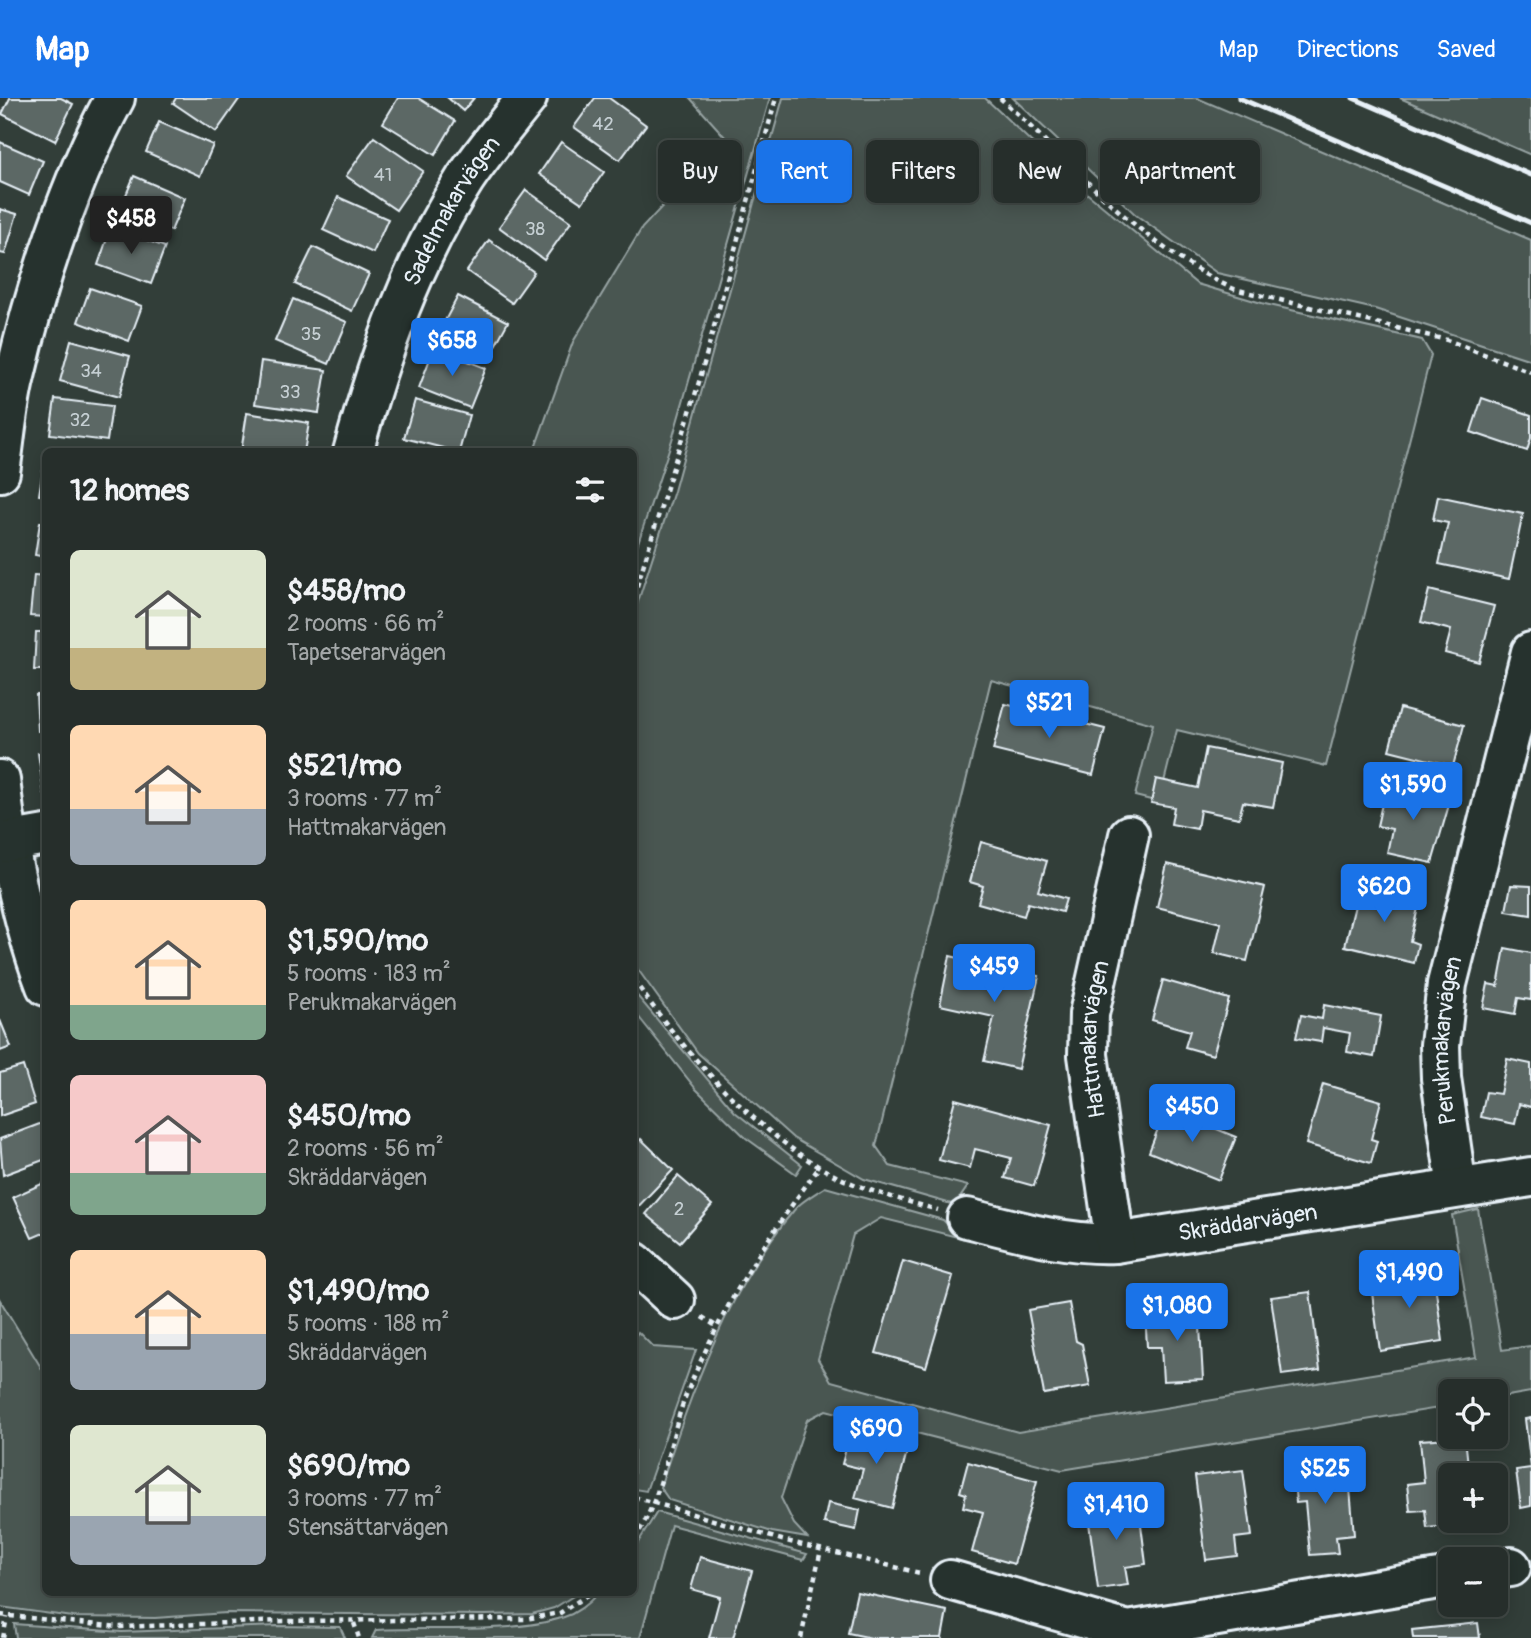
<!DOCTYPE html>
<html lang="en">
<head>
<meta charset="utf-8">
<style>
	body { margin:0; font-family:Pangolin,sans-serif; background:#2e3633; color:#f1f3f6; height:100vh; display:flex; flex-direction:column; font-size:26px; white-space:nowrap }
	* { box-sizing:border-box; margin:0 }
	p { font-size:23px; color:#a4a8a9 }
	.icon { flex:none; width:38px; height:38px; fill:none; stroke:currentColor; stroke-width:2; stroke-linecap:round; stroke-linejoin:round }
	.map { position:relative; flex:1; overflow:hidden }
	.sheet { position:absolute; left:42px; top:350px; width:595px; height:1148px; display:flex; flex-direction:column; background:#262e2b; border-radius:10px; box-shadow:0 4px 18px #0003,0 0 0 2px #424a47 }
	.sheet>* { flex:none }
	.top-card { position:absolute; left:658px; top:42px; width:665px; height:63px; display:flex; gap:14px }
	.fabs { position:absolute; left:1438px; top:1281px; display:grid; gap:14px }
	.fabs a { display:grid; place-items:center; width:70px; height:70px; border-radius:10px; background:#262e2b; box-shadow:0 4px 18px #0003,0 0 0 2px #424a47; font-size:35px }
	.price { position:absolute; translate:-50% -60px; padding:0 16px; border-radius:7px; background:#1a73e8; color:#fff; font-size:23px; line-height:46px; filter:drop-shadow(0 2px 4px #0008) }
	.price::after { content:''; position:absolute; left:50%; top:42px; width:21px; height:16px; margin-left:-10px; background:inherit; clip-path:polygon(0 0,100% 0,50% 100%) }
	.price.active { background:#222; color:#fff }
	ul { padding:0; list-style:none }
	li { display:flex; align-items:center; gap:21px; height:175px; padding:0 28px }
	li span { display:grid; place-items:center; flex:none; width:196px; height:140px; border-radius:10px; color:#555 }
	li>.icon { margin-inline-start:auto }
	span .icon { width:84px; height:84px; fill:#fffc; stroke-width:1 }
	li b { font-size:30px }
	h2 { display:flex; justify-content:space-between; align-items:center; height:84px; padding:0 28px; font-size:30px }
	.pill { padding:0 24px; border-radius:10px; background:#262e2b; box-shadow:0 4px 18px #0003,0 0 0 2px #424a47; font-size:24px; line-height:63px }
	.pill.active { background:#1a73e8; color:#fff }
	header { display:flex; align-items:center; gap:42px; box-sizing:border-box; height:98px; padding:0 35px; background:#1a73e8; color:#fff }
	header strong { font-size:33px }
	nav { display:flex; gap:38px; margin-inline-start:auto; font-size:24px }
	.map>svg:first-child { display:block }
</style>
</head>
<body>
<header>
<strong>Map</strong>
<nav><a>Map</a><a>Directions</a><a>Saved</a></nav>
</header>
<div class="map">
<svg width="1531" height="1540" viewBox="0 0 1531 1540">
	<rect width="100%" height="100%" fill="#323e39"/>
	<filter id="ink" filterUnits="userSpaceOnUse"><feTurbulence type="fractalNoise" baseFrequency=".0143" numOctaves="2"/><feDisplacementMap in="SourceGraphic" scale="14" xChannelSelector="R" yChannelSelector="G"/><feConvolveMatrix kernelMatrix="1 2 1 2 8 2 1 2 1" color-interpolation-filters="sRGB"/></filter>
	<g filter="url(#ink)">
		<g fill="#495651" stroke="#98a4a4" stroke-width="2">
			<path d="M690,0H770L672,342L634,457V354L534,353L573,244L642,130L726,40Z"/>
			<path d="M783,0H985L1078,88L1197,186L1265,206L1422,242L1431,257L1326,668L1177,632L1159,704L1135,698L1153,626L991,582L876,1048L890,1068L968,1088L955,1107L864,1081L793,1040L698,955L634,866V516L674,393Z"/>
			<path d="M1013,0H1197L1531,142V262L1375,211L1217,175L1136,117Z"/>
			<path d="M1400,0H1531V57Z"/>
			<path d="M634,894L735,1014L802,1067L796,1076L746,1040L696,991L634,913Z"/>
			<path d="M825,1089L943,1122L961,1140L881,1120L853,1137L818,1261L831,1283L1018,1334L1476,1259L1452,1117L1478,1111L1502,1252L1531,1248V1294L1496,1300V1293H1451V1308L1062,1372L826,1312L807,1322L781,1400L794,1426L807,1440L772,1434L669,1402L660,1389C693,1291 727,1191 795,1111C803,1102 815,1096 825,1089Z"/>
			<path d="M0,1202L45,1276L46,1494L578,1495L554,1510L532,1516L485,1517L226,1515L155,1520L73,1519L0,1509Z"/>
			<path d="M638,1234L653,1249L696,1252L646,1393L634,1391V1240Z"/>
			<path d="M657,1414L807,1456L803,1462L671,1427L640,1540H372L376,1532C429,1529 515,1536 564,1519C577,1515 589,1505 598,1495L634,1494V1451Z"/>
			<path d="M14,1526L122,1534L278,1528L340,1529L345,1540H16Z"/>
		</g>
		<g fill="#5c6865" stroke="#e8f1f8" stroke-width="2">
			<path d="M10,0H61L73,6L55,43L2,16Z"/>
			<path d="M176,0H240L216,34L173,5Z"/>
			<path d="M398,0H418L455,23L435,57L383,25Z"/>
			<path d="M448,0H474L463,13Z"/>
			<path d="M595,0H609L646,27L620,62L574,29Z"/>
			<path d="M159,24L213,47L200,78L146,54Z"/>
			<path d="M374,39L423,73L396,112L346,78Z"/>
			<path d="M0,44L43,63L29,97L0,84Z"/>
			<path d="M561,44L604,74L582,105L539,76Z"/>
			<path d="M134,78L185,100L171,133L120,111Z"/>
			<path d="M526,92L571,124L544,162L499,129Z"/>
			<path d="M338,99L388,121L373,155L323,132Z"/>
			<path d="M0,111L17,116L5,156L0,155Z"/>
			<path d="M111,129L165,149L151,186L98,167Z"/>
			<path d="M489,142L534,174L512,205L467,173Z"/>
			<path d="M313,149L369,176L352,213L295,186Z"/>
			<path d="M90,190L142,208L129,243L78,224Z"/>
			<path d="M458,198L508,224L490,257L440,232Z"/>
			<path d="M293,201L347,224L329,266L275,243Z"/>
			<path d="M71,242L130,258L119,299L60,283Z"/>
			<path d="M434,250L486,270L470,310L419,290Z"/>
			<path d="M261,263L326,272L319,315L255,306Z"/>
			<path d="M1482,300L1531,317V340L1527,353L1471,334Z"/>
			<path d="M55,301L112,308L107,343L50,336Z"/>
			<path d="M415,302L469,317L459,354L404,340Z"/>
			<path d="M247,315L309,325L304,354H241Z"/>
			<path d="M45,359H46V398L39,397Z"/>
			<path d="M1438,398L1523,416L1509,481L1439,466L1448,425L1433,422Z"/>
			<path d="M40,424H46V459L35,457Z"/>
			<path d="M34,477L46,478V519L30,518Z"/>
			<path d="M1429,492L1494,508L1479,564L1445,555L1451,532L1421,524Z"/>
			<path d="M36,534H46V572H34Z"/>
			<path d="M36,597H46V633H38Z"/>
			<path d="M1005,606L1105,631L1093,677L993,652Z"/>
			<path d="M1400,610L1464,627L1453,668L1389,652Z"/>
			<path d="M1206,650L1282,665L1273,709L1243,704L1239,720L1200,712L1197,731L1171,726L1174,709L1151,705L1156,681L1198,690Z"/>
			<path d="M46,654V694L44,695L38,655Z"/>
			<path d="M1386,688L1451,700L1432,765L1387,755L1392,731L1377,728Z"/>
			<path d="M981,744L1047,763L1038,793L1066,801L1062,814L1028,805L1024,818L978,805L983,788L970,784Z"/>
			<path d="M1167,766L1265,789L1247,863L1214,855L1221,825L1157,809Z"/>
			<path d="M1360,787L1420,802L1410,843L1418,846L1414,865L1345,848Z"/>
			<path d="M1511,787L1531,788V817L1506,813Z"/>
			<path d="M1505,850L1531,855V902L1518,900L1515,916L1483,910L1488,886L1498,888Z"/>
			<path d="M950,858L1039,878L1018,971L984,963L994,919L940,907Z"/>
			<path d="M1163,882L1229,901L1213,957L1185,949L1190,933L1152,922Z"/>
			<path d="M1324,907L1381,918L1374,959L1347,954L1350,935L1323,930L1321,944L1296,940L1301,917L1322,921Z"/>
			<path d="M0,922L11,949L0,953Z"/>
			<path d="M1507,961L1531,966V1009L1519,1006L1515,1026L1481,1019L1486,994L1500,996Z"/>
			<path d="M23,968L35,1006L0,1018V975Z"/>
			<path d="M1323,986L1381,1003L1371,1041L1377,1043L1371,1065L1306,1046Z"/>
			<path d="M955,1001L1051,1027L1034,1088L1005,1080L1011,1060L975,1051L970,1070L939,1062Z"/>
			<path d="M1166,1010L1236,1039L1219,1082L1149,1054Z"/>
			<path d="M45,1024L46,1061L3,1077L0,1041Z"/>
			<path d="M641,1041L673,1072L634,1113V1049Z"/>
			<path d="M678,1078L712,1107L680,1144L646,1116Z"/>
			<path d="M46,1084V1134L32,1140L13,1099Z"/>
			<path d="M903,1163L953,1178L926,1269L876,1255Z"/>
			<path d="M1432,1165L1443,1243L1380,1253L1372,1195L1396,1192L1393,1171Z"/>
			<path d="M1310,1194L1320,1272L1282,1277L1271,1199Z"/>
			<path d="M1069,1205L1076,1243L1082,1246L1090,1288L1044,1296L1028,1212Z"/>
			<path d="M1199,1211L1203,1281L1163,1283L1161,1249H1147L1145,1214Z"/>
			<path d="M1531,1320V1408L1521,1410L1516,1372L1531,1370L1525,1321Z"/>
			<path d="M851,1331L909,1346L892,1410L855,1400L863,1371L842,1366Z"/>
			<path d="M1465,1339L1469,1377H1451V1423H1456L1457,1427L1427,1430L1425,1412L1410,1413L1407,1386L1424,1384L1420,1342Z"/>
			<path d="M968,1364L1037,1383L1014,1466L972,1454L983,1414L963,1409L966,1396L960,1394Z"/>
			<path d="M1348,1367L1354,1437L1336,1439L1338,1455L1310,1457L1305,1404L1296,1405L1293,1372Z"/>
			<path d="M1243,1372L1252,1438L1235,1440L1237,1458L1206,1462L1195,1378Z"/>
			<path d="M1138,1403L1146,1466L1125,1469L1128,1487L1098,1491L1087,1410Z"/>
			<path d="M828,1405L860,1412L856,1432L824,1425Z"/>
			<path d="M700,1459L752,1473L733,1540H709L720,1499L691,1491Z"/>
			<path d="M857,1494L947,1513L942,1540H872L848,1535Z"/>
			<path d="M1478,1525L1480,1540H1413L1412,1532Z"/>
		</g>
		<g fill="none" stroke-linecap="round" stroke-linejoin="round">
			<defs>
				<g id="minor">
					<path id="s1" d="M353,354C379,259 412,164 465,81C484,53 506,26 527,0"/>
					<path d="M0,374C5,342 7,309 15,278C36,187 70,82 115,0"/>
					<path d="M0,682C8,752 21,822 46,888"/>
					<path d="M0,745L46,737"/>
					<path id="s2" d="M1457,1090L1441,980L1440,947L1447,886L1531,554"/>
					<path id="s3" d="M967,1120C1016,1132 1064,1147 1115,1145L1531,1079"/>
					<path id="s4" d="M1115,1145L1088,957L1089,916L1129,737"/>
					<path d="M634,1164L675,1202"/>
					<path d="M1496,1471L1511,1469"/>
					<path d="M950,1482L1128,1533L1451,1479"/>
				</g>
			</defs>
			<use href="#minor" stroke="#e8f1f8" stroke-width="44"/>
			<g stroke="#e8f1f8" stroke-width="4.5" stroke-dasharray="5 5" stroke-linecap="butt">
				<path d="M1000,0C1074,67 1141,149 1234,191L1447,242L1531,274"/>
				<path d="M634,498L699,284L776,0"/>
				<path d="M634,882C682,952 759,1039 836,1078C869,1094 903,1102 938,1112"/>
				<path d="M702,1219L716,1228"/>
				<path d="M634,1399L782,1442L920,1475"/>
				<path d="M634,1441C663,1401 668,1344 686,1297C723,1207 763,1146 820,1068"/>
				<path d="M0,1517L120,1529L284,1523L525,1521L560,1515L592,1494"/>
				<path d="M354,1525L359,1540"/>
				<path d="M3,1540L7,1519"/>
				<path d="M801,1540L821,1452"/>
			</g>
			<use href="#minor" stroke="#26332d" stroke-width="38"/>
			<g stroke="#e8f1f8" stroke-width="5">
				<path d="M1239,0L1531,125"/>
				<path d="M1353,0L1531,77"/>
			</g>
		</g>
	</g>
	<g text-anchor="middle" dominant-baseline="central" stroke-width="5" stroke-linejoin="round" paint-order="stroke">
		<g font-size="19" fill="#c5cfd3">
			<text x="603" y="26">42</text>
			<text x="383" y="77">41</text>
			<text x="535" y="131">38</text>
			<text x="311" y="236">35</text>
			<text x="91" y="273">34</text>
			<text x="290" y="294">33</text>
			<text x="80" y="322">32</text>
			<text x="679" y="1111">2</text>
		</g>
		<g font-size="23" fill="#e8f1f8" stroke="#26332d">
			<text stroke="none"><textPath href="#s1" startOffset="262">Sadelmakarvägen</textPath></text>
			<text stroke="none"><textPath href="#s4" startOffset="206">Hattmakarvägen</textPath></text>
			<text stroke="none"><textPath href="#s2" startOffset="149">Perukmakarvägen</textPath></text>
			<text stroke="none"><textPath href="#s3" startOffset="285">Skräddarvägen</textPath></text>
		</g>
	</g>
</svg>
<div class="fabs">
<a><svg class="icon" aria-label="locate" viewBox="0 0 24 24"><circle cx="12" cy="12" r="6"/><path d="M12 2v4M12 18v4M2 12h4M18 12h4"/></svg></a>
<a>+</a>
<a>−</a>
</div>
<b class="price active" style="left:131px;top:158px">$458</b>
<b class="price" style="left:452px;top:280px">$658</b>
<b class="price" style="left:1049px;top:642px">$521</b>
<b class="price" style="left:1413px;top:724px">$1,590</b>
<b class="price" style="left:1384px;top:826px">$620</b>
<b class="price" style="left:994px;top:906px">$459</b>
<b class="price" style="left:1192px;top:1046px">$450</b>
<b class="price" style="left:1409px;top:1212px">$1,490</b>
<b class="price" style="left:1177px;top:1245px">$1,080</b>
<b class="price" style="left:876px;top:1368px">$690</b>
<b class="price" style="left:1325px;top:1408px">$525</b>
<b class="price" style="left:1116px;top:1444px">$1,410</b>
<div class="top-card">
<a class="pill">Buy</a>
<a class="pill active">Rent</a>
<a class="pill">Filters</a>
<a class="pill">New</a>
<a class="pill">Apartment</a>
</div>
<section class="sheet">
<h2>12 homes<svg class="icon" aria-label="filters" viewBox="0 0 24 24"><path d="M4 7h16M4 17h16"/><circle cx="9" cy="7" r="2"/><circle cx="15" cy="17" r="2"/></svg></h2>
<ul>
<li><span style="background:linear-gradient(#dfe7d0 70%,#c2b280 0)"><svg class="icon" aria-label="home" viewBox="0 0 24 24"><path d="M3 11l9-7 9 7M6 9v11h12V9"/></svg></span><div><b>$458/mo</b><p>2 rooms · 66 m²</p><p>Tapetserarvägen</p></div></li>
<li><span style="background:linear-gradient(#ffd9b3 60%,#9aa5b1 0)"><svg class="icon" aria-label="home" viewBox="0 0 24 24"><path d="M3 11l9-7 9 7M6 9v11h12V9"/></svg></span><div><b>$521/mo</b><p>3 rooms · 77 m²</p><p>Hattmakarvägen</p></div></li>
<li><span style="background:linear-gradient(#ffd9b3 75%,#7fa58c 0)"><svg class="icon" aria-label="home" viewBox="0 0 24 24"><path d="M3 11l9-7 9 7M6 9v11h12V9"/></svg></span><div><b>$1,590/mo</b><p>5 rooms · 183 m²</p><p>Perukmakarvägen</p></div></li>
<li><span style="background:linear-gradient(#f6c9c9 70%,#7fa58c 0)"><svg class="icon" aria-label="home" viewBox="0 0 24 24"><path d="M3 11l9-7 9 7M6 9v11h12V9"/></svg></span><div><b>$450/mo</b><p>2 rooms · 56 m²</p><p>Skräddarvägen</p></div></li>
<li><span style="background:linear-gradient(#ffd9b3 60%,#9aa5b1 0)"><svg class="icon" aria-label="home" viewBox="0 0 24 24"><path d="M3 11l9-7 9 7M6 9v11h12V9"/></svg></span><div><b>$1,490/mo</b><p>5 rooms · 188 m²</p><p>Skräddarvägen</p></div></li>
<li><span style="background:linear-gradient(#dfe7d0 65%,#9aa5b1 0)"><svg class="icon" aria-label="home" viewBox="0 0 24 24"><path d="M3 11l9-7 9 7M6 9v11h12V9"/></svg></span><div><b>$690/mo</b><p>3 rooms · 77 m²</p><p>Stensättarvägen</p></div></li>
</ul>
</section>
</div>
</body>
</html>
